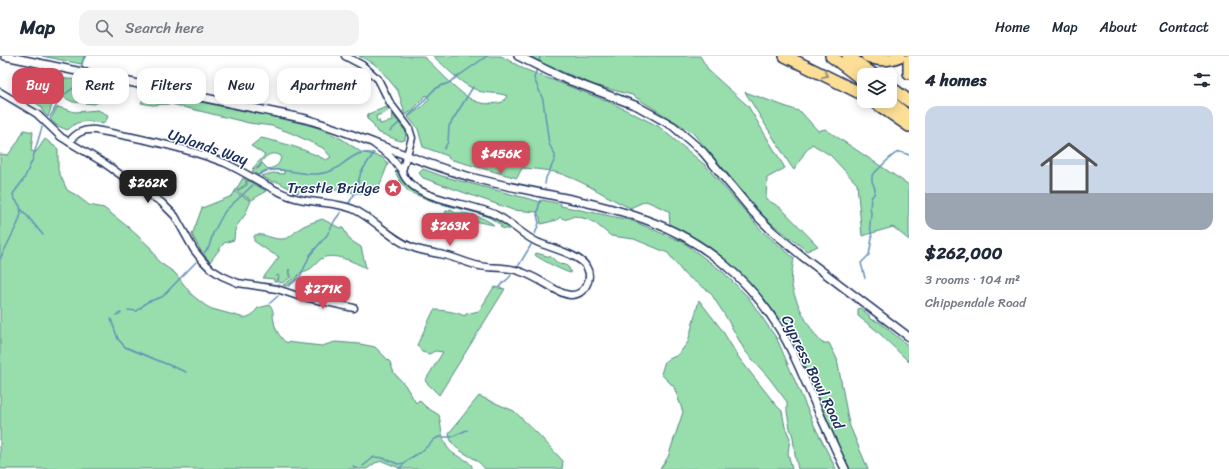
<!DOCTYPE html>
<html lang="en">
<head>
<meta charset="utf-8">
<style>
	body { margin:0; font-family:Sriracha,sans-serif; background:#f2f2f3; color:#1f2937; height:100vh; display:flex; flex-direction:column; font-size:15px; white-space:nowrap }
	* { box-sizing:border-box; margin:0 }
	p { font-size:13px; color:#747a83 }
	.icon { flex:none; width:22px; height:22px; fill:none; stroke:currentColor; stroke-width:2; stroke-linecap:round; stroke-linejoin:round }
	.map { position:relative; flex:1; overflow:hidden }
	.side { display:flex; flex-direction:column; background:#fff; width:320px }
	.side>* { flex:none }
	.top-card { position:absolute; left:12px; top:12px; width:380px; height:36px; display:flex; gap:8px }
	.tools { position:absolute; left:857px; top:12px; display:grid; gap:8px }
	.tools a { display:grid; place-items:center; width:40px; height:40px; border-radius:8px; background:#fff; box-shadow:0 2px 10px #0003; font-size:20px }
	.price { position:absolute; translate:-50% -34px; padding:0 9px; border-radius:8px; background:#d1495b; color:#fff; font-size:13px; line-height:26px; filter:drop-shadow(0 1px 2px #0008) }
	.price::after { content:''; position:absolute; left:50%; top:24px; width:12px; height:9px; margin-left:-6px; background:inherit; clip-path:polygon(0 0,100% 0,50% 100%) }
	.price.on { background:#222; color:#fff }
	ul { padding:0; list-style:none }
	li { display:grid; align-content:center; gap:8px; height:212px; padding:0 16px }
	li span { display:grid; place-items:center; height:124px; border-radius:12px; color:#555 }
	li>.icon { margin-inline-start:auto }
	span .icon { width:72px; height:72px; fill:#fffc; stroke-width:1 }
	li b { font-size:17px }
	h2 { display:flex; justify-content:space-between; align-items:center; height:48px; padding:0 16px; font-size:17px }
	.pill { padding:0 14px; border-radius:12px; background:#fff; box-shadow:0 2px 10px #0003; font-size:14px; line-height:36px }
	.pill.on { background:#d1495b; color:#fff }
	header { display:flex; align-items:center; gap:24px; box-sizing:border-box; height:56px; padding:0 20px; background:#fff; border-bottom:1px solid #e0e1e3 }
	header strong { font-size:19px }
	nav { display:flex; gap:22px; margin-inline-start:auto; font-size:14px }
	.search { width:280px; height:36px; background:#f2f2f3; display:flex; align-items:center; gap:10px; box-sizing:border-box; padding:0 14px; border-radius:12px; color:#747a83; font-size:15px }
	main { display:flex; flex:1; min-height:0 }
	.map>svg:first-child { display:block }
</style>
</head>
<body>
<header>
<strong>Map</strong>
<div class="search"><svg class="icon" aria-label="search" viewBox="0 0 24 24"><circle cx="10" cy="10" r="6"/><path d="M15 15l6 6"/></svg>Search here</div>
<nav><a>Home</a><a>Map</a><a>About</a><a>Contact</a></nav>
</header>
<main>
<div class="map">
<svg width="909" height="413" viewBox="0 0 909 413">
	<rect width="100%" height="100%" fill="#fff"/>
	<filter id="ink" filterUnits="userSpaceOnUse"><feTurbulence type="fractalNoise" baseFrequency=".025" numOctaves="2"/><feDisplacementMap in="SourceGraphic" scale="8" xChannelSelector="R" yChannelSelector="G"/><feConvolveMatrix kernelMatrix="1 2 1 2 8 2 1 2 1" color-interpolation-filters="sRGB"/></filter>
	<g filter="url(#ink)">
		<g fill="#97deac" stroke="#598685">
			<path d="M42,0H86L81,8Z"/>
			<path d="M359,0H422L425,2C438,13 461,40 475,45C483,49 495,48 503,46L507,40C498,36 488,38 479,35C461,29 447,12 433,0H501L524,13L612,47L658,70L705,109L762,175L794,202C793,211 790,222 792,230C795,246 811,276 822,287H829L837,303L849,368L868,413H849L800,301L762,240L670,170L669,155L646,145L630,152C608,142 587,127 564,119C551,114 536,113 522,112L517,122L449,103L448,100L423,91L418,73L408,61L423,50L429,43L426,39L413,54L406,59L403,55L404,54L398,35L380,13L373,7Z"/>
			<path d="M530,0H700L709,15L748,50L785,112L767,122L766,143L781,152L818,190L807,195L766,163L693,77L632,39L594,29L544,8Z"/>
			<path d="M23,14L67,23L85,24L120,30V39L111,41L94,48L73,46L37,28L14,21V17L16,15Z"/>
			<path d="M147,35L289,64L319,72L342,83L361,96L382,101L388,108L377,136C362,141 346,133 331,134C321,134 309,138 300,134L298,137L278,126H272L261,120L273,117L284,118V114C274,114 265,112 258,119L252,115L259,112L262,107L268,113C277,111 280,108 281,100C271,94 263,101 259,111L252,113L265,99L251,90L261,82C284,87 305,93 326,104L331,101L323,92L291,77L272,70L249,67L171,48L152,49L141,47Z"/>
			<path d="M745,36L801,56L818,75L825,73L909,129V184L893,171L862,180L857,128L830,99L812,88L805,96L794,114L789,107Z"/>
			<path d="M34,40L48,46L52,49L48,61L43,56L42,51L34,46Z"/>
			<path d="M58,51L75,56L98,54L108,59L107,63L103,68C95,65 83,64 75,68C73,69 70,73 67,74L56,69L50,63C54,60 54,54 58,51Z"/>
			<path d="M387,51L389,54L382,58L376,60L377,65L379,64L380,68L393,65L392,58L406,76L405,84L400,85L377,76L372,67L367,63L368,58Z"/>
			<path d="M24,74L33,76L31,95L36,96L45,83L58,93V114L67,134L76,139L89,149L104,152L128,171L150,191L159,206L175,217L192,239L206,250L212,253L245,262L252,259L258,252L270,249C275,256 272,258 274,265C275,274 279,279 285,286L322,290L335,286L360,288L375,291L390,306L394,317L405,329L416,347L419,344L426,351L439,359C442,373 441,389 454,398C461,402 467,403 472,410V413H402L382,405L375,407L367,413H0V98L8,99L17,87Z"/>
			<path d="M423,113L442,120L541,146L542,144L561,148V150L630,164L683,186L723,216L748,241L777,283L815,371L836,413H798L795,399L793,381L790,372L787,356V346L769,322L745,295L726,261L710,236L684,218L668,197L634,183L611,180L595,167L587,163L574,160C568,163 566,165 560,161L557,164L541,168L540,162L537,156L513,154L423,122L419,117Z"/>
			<path d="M397,114C403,126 410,133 422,139L491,159L512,171C509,175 504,173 500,171L502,170L501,169L490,162L477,157L437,147L409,136L401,127L395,116Z"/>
			<path d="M243,122L246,124V128L235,136L251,145C248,151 246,158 242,163C235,172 235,171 234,184L224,187L210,206L201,195L192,179L202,152L232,140Z"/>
			<path d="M247,124L266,135L252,144L238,136L237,135L247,129Z"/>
			<path d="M450,153H451L455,157C467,156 484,161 494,169L458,162L457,166L447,164L445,157L446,155H449Z"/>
			<path d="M322,163L338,171L343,172L350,184L361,191L366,212C356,207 332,195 321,203C314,209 311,215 301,216L295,224L287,230L283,229L292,223L289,213L288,217L290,222L282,227L278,226L279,220L277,219V226H274V223L263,222L279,201L270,196L254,185V181L255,179C265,177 272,184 283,183C291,182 293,177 299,173C305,168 315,166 322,163Z"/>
			<path d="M536,197L551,201L559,208L566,209L569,212L571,217C566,217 538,202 535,199Z"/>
			<path d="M494,231L505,233L439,339L425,325L443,296L435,295L429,298L422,296L417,289L434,254C444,254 456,256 465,260L466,258L479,255Z"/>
			<path d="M699,244L722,274L739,302L776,349L782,355L785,371L790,382L788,397L792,413H660L668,401L683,356L674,331L661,318L665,305L678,299L688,286Z"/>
			<path d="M860,252L869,259L870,263L879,266L909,290V306L876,274L858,260V253Z"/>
			<path d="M479,340L514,355L539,379L563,405L562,413H485C473,396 451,398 449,377Z"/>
		</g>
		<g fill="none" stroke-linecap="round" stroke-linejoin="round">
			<g stroke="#6390b8" stroke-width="1.5">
				<path d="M539,7L540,0"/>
				<path d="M81,13L84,0"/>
				<path d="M537,13L534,22L543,44L549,88L555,99V103L546,122L545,128"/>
				<path d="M408,60C413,56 418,52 422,47C430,38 435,30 447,28L487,0"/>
				<path d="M50,61L61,41L76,30L79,19"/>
				<path d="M390,75L399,67"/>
				<path d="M444,93L448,86L449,70L473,31"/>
				<path d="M259,119C273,108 300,119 317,118C339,116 341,106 358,98C363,96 369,97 374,97L361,116L355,137L349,147"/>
				<path d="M21,153L29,162L43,179"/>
				<path d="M535,178L539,167L537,159L540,144"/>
				<path d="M204,197L209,191L213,177L225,155L253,129"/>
				<path d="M0,203L18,167L21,158L20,150L14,142L13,138L24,123L32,105L42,71"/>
				<path d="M519,209L531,189"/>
				<path d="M865,222L861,207L869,199L872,182L870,169L871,157L870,152L871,142L874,138L875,133L872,125V119C878,115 893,96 899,96C902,96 906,98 909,99"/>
				<path d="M289,230L300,221L310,199L327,179L335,164L341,156"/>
				<path d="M499,231C502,226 509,224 511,219"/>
				<path d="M270,247L278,240"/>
				<path d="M128,254L137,255L147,246L162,241L196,206"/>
				<path d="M116,259L121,257"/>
				<path d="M111,263L118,283L125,291L186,316"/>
				<path d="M353,410L357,413"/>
				<path d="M363,410L374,401L383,402L398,408L405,407"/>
				<path d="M399,413L409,403L422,395L435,383L439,381H451L467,374"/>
			</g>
			<defs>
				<g id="minor">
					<path d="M0,36L37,58L61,81L69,86L104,107L145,136L161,146L175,160L194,194L202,204L211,213L222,220L238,227L277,233L295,239L354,252"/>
					<path d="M69,86C76,77 83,73 95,74C139,82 184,91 225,107C247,117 267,132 289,140C310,148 333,145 353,153C375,163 391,184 414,192C425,196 437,197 448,200C459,203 469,208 480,210C488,212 496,211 503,212C519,213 532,220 546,228C553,232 561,238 570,239C584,240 593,223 587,212C582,199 550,192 537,186C522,179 511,166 496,159C471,146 411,145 402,115L412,82L409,72L390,47L378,23L362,9L345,0"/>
					<path d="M374,88L390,100L402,115"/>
				</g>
				<g id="tertiary">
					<path d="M5,0L306,63C364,80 419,108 478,123C535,138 594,144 649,165C703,184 749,223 779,272C791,291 799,311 808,331C820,359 832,386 845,413"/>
					<path d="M518,0L563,22L637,50L673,70L703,96L753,156L772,175L802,200L909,281"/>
				</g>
				<g id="motorway">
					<path d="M785,0L864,39"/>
					<path d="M831,0L864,25"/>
					<path d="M848,0L874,19"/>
					<path d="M867,0C879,5 888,5 900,0"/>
					<path d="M909,4V17"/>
					<path d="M890,31L909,45"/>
					<path d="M873,45L909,70"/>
					<path d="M890,45L909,61"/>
				</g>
			</defs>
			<use href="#minor" stroke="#1b2f5e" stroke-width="9"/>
			<use href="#tertiary" stroke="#1b2f5e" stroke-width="10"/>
			<use href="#motorway" stroke="#1b2f5e" stroke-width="14"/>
			<use href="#minor" stroke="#fff" stroke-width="6"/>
			<use href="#tertiary" stroke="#fff" stroke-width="7"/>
			<use href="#motorway" stroke="#fdde96" stroke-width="11"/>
		</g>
		<defs><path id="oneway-chevron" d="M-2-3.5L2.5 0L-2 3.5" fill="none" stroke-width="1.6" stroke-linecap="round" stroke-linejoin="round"/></defs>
		<use stroke="#8c867a" href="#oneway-chevron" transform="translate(825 19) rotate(26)"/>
	</g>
	<defs>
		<symbol id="sight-disc" viewBox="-11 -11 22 22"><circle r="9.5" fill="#d1495b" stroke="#fff"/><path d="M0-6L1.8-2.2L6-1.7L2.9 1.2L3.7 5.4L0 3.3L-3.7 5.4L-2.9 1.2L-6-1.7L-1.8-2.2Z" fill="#fff"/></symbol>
	</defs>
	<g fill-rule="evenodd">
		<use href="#sight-disc" x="383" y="122" width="20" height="20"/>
	</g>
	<g text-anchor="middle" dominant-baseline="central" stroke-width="3" stroke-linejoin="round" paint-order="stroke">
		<g font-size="15" fill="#1b2f5e" stroke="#fff">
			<text transform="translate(208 91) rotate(19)">Uplands Way</text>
			<text transform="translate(813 316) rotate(64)">Cypress Bowl Road</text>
		</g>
		<g font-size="15" fill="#1b2f5e" stroke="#fff" text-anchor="end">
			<text x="380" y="132">Trestle Bridge</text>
		</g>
	</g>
</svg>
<div class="tools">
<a><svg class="icon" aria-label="layers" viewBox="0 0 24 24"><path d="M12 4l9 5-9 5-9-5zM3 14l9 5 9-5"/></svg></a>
</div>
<b class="price" style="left:501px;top:119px">$456K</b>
<b class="price on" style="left:148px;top:148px">$262K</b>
<b class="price" style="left:450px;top:191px">$263K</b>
<b class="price" style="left:323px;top:254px">$271K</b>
<div class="top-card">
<a class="pill on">Buy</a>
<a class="pill">Rent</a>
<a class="pill">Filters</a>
<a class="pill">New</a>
<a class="pill">Apartment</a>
</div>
</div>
<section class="side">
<h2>4 homes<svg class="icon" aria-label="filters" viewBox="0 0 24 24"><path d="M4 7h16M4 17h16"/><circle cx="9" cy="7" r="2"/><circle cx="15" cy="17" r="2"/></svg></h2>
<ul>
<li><span style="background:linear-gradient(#c9d6e8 70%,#9aa5b1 0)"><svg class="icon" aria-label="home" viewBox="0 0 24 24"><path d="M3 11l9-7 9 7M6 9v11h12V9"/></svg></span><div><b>$262,000</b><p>3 rooms · 104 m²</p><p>Chippendale Road</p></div></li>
</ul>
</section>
</main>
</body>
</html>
